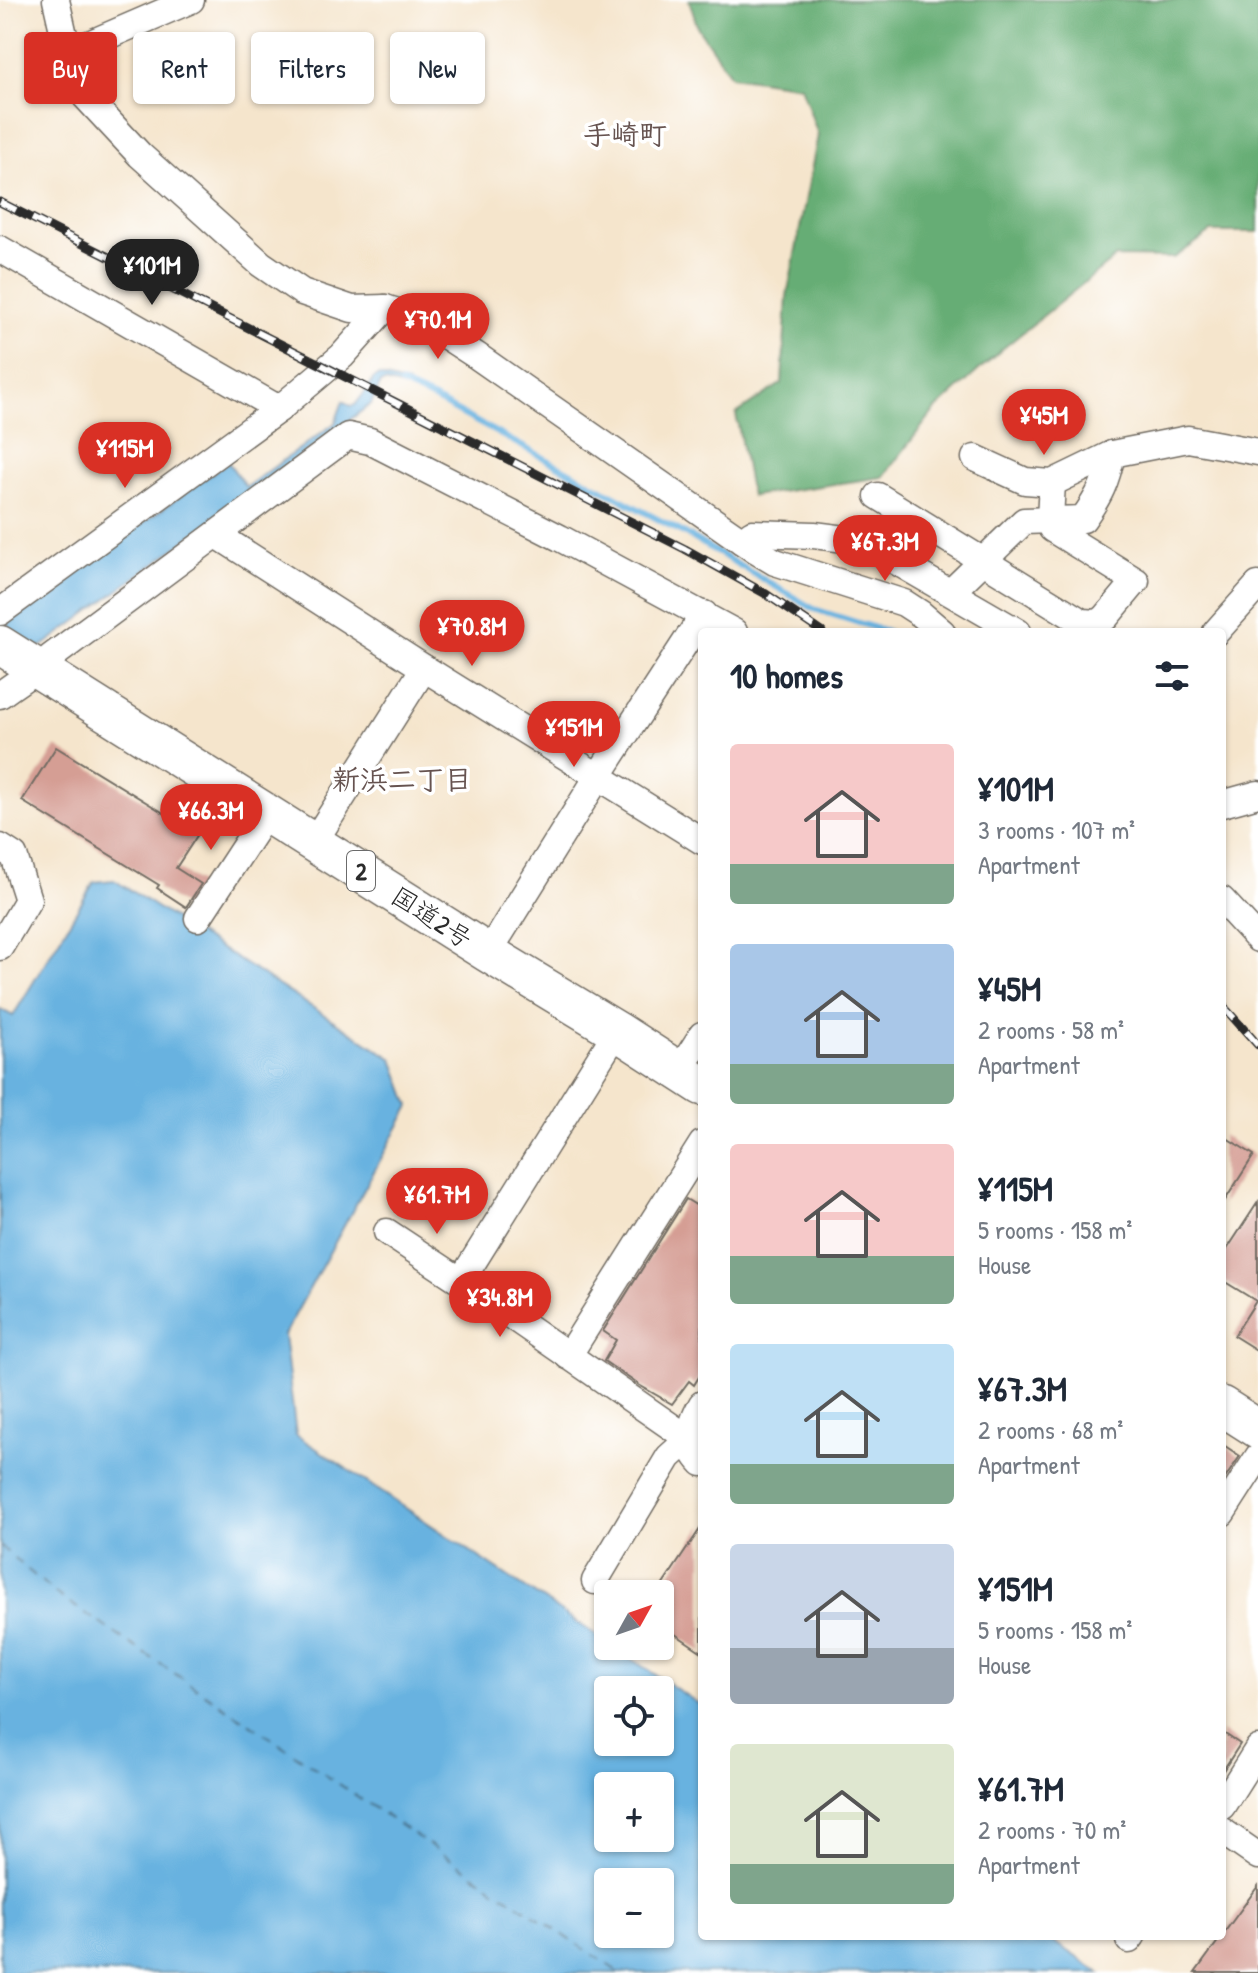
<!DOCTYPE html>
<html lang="en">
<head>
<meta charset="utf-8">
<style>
	body { margin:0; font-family:"Patrick Hand","Klee One",sans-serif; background:#f6f6f7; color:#1f2937; height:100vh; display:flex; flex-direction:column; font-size:30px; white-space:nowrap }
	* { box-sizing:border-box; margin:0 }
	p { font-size:26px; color:#747a83 }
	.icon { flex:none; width:44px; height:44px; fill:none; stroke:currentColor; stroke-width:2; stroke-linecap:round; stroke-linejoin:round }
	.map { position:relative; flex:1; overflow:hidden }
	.details { position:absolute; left:698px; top:628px; width:528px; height:1312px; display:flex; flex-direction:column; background:#fff; border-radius:8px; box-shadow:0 2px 6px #0004 }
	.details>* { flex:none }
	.guide { position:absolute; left:24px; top:32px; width:554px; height:72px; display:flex; gap:16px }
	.needle { width:52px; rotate:50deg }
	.tools { position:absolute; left:594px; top:1580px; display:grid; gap:16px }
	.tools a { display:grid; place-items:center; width:80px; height:80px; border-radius:8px; background:#fff; box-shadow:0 2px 6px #0004; font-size:40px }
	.price { position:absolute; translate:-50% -68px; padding:0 18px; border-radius:28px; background:#d93025; color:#fff; font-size:26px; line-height:52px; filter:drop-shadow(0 2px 4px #0008) }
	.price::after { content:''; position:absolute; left:50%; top:48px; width:24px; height:18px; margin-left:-12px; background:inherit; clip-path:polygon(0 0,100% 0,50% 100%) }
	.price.active { background:#222; color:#fff }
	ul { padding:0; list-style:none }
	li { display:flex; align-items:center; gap:24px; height:200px; padding:0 32px }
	li span { display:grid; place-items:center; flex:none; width:224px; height:160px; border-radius:8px; color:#555 }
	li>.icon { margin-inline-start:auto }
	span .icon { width:96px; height:96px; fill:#fffc; stroke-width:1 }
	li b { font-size:34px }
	h2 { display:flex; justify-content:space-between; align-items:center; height:96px; padding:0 32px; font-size:34px }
	.chip { padding:0 28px; border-radius:8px; background:#fff; box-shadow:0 2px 6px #0004; font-size:28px; line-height:72px }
	.chip.active { background:#d93025; color:#fff }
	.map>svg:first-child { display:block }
</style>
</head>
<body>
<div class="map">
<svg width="1258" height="1973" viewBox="0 0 1258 1973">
	<rect width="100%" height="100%" fill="#fff"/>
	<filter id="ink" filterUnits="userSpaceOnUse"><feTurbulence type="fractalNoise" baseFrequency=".0125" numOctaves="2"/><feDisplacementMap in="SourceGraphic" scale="16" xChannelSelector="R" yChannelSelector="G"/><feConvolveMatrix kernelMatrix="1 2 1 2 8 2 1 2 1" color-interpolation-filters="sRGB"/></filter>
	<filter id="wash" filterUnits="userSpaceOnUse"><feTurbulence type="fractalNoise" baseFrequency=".006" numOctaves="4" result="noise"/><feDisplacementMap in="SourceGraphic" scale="32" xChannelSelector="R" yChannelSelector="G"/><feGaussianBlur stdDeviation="1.8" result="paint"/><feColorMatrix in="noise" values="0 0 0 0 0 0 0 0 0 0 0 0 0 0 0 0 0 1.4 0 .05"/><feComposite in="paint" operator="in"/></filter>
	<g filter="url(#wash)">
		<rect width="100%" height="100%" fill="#f5e5cc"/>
		<path fill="#66ad74" stroke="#486c50" stroke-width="2" d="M689,0H1258V232H1211L1174,258L1116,257L1001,350L934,411L883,477L751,496L736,414L782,383L787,296L818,135L801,86L731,76L698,28Z"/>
		<g fill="#68b2e0" stroke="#4a6e86" stroke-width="2" fill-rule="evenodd">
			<path d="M378,376L408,384L407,388L385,382L381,383L371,404L44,645L0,665V631L10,622L11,618L228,462L246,487L335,423L343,401L351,406L355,405L371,384L373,379Z"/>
			<path d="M114,880L393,1059L410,1106L284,1335L296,1435L608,1643V1646H612L702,1706V1936H1045L1100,1973H0V1009L13,1016L94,882ZM608,1690H660V1742H608ZM608,1786H660V1838H608ZM608,1882H660V1934H608Z"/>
		</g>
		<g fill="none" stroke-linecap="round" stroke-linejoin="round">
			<path stroke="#68b2e0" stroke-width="6" d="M401,384L434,399L691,537L814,609L888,632"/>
			<path stroke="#436173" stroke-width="2" stroke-dasharray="10 8" stroke-linecap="butt" d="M0,1546L55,1593L620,1973"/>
		</g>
		<g id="blocks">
			<g fill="#d59e94">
				<path d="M56,747L198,834L176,868L201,884L186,907L157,888L159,885L22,801Z"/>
				<path d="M1222,1135L1254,1155L1222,1205Z"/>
				<path d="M686,1199L702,1209V1372L694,1385L689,1381L672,1404L639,1385L604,1361L616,1340L603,1331Z"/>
				<path d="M1258,1202V1351L1234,1336L1256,1301L1222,1280V1257Z"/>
				<path d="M1222,1444L1240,1456L1222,1483Z"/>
				<path d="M702,1526V1652L660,1624V1589Z"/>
				<path d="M1222,1732L1240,1744L1222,1772Z"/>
				<path d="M1258,1886V1973H1195Z"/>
			</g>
		</g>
	</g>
	<g filter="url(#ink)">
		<use href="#blocks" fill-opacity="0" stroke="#726c63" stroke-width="2"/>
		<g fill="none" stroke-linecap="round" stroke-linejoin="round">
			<defs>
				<g id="minor">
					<path d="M56,0L68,53L85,96L140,155L261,264L302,292L352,309L385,308L420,319L477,356L755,550L775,562L904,603L921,614L942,632"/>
					<path d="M68,53L191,0"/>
					<path d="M0,249L279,409"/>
					<path d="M975,458L1025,481L1052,483L1112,454"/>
					<path d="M878,496L1082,622L1099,623L1106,617L1136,581L1052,529L1050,519L1052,483"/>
					<path d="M217,535L424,668L702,841"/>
					<path d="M742,541L752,533L814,535L861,541L1018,632"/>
					<path d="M951,592L1024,521L1083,519C1100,495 1106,482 1112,454L1188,439L1258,452"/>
					<path d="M0,612L279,409L342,356L385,308"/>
					<path d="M1216,632L1258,585"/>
					<path d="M0,695C17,682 35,672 51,657L348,436L370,441L560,538L734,632"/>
					<path d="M1222,804L1258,794"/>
					<path d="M314,842L424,668"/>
					<path d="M0,847L14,856L28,900L0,947"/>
					<path d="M1222,900L1258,939"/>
					<path d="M198,918L266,814"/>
					<path d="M488,953L599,775L704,614"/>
					<path d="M679,1071L702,1035"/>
					<path d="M387,1232L461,1281L689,1439L669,1457L595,1581"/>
					<path d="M461,1281L617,1031"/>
					<path d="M568,1356L702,1144"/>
					<path d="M702,1404C690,1424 684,1445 702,1463"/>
					<path d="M1222,1513L1258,1457"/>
					<path d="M1222,1806L1258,1749"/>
					<path d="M1222,1831L1258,1856"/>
					<path d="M1129,1940L1132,1936"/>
				</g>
				<g id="highway">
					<path d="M0,645L488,953L617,1031L702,1086"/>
					<path d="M1222,1406L1258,1429"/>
				</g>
			</defs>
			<use href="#minor" stroke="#726c63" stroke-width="29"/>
			<use href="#highway" stroke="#726c63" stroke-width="41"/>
			<use href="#minor" stroke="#fff" stroke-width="26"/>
			<use href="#highway" stroke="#fff" stroke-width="38"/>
			<defs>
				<g id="rail">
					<path d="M0,202L685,549L766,594L822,632"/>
					<path d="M1222,1005L1258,1045"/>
				</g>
			</defs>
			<use href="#rail" stroke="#2b2b2b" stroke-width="9"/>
			<use href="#rail" stroke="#fff" stroke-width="6" stroke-dasharray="18" stroke-linecap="butt"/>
		</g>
	</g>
	<g text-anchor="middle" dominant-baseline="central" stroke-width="7" stroke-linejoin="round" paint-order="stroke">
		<rect fill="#fff" stroke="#6b6b6b" stroke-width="2" x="347" y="851" width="28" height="40" rx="6"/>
		<g font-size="24" font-weight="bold" fill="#2b2b2b">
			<text x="361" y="871">2</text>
		</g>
		<g font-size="26" fill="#2b2b2b" stroke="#fff">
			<text transform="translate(432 917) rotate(33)">国道2号</text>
		</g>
		<g font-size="28" font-weight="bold" fill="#665350" stroke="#fff">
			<text x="625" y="134">手崎町</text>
			<text x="402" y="779">新浜二丁目</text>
		</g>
	</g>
</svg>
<div class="tools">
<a><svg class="needle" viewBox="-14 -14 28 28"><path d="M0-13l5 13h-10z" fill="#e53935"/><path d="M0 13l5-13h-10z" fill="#747a83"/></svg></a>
<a><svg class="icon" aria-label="locate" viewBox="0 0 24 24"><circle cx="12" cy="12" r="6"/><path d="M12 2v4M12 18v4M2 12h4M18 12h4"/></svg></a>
<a>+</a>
<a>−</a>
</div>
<b class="price active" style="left:152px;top:307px">¥101M</b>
<b class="price" style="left:438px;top:361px">¥70.1M</b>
<b class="price" style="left:1044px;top:457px">¥45M</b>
<b class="price" style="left:125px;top:490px">¥115M</b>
<b class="price" style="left:885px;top:583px">¥67.3M</b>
<b class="price" style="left:472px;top:668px">¥70.8M</b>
<b class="price" style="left:574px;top:769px">¥151M</b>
<b class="price" style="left:211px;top:852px">¥66.3M</b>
<b class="price" style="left:437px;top:1236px">¥61.7M</b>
<b class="price" style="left:500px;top:1339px">¥34.8M</b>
<div class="guide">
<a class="chip active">Buy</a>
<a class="chip">Rent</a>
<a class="chip">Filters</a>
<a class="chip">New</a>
</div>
<section class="details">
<h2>10 homes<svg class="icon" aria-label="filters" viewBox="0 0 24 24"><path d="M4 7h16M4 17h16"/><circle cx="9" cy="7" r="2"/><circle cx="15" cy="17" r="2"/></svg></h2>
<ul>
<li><span style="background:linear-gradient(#f6c9c9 75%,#7fa58c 0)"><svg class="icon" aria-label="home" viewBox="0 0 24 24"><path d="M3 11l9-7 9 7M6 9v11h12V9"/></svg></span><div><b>¥101M</b><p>3 rooms · 107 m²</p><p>Apartment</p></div></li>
<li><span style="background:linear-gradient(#a9c7e8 75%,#7fa58c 0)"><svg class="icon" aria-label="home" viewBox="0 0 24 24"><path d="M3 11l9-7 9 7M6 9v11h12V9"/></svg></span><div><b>¥45M</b><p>2 rooms · 58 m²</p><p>Apartment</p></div></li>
<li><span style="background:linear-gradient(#f6c9c9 70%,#7fa58c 0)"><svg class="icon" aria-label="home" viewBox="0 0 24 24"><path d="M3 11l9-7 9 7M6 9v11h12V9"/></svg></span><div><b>¥115M</b><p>5 rooms · 158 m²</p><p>House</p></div></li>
<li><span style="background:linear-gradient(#bfe0f5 75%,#7fa58c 0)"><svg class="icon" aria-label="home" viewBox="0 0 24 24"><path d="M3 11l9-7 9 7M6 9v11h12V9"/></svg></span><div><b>¥67.3M</b><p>2 rooms · 68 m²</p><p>Apartment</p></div></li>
<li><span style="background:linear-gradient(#c9d6e8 65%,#9aa5b1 0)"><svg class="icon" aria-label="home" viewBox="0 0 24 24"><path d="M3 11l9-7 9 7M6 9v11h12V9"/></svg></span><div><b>¥151M</b><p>5 rooms · 158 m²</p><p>House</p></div></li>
<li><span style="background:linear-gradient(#dfe7d0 75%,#7fa58c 0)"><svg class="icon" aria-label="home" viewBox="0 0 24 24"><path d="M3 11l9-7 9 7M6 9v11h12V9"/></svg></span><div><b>¥61.7M</b><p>2 rooms · 70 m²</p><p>Apartment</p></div></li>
</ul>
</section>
</div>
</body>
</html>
